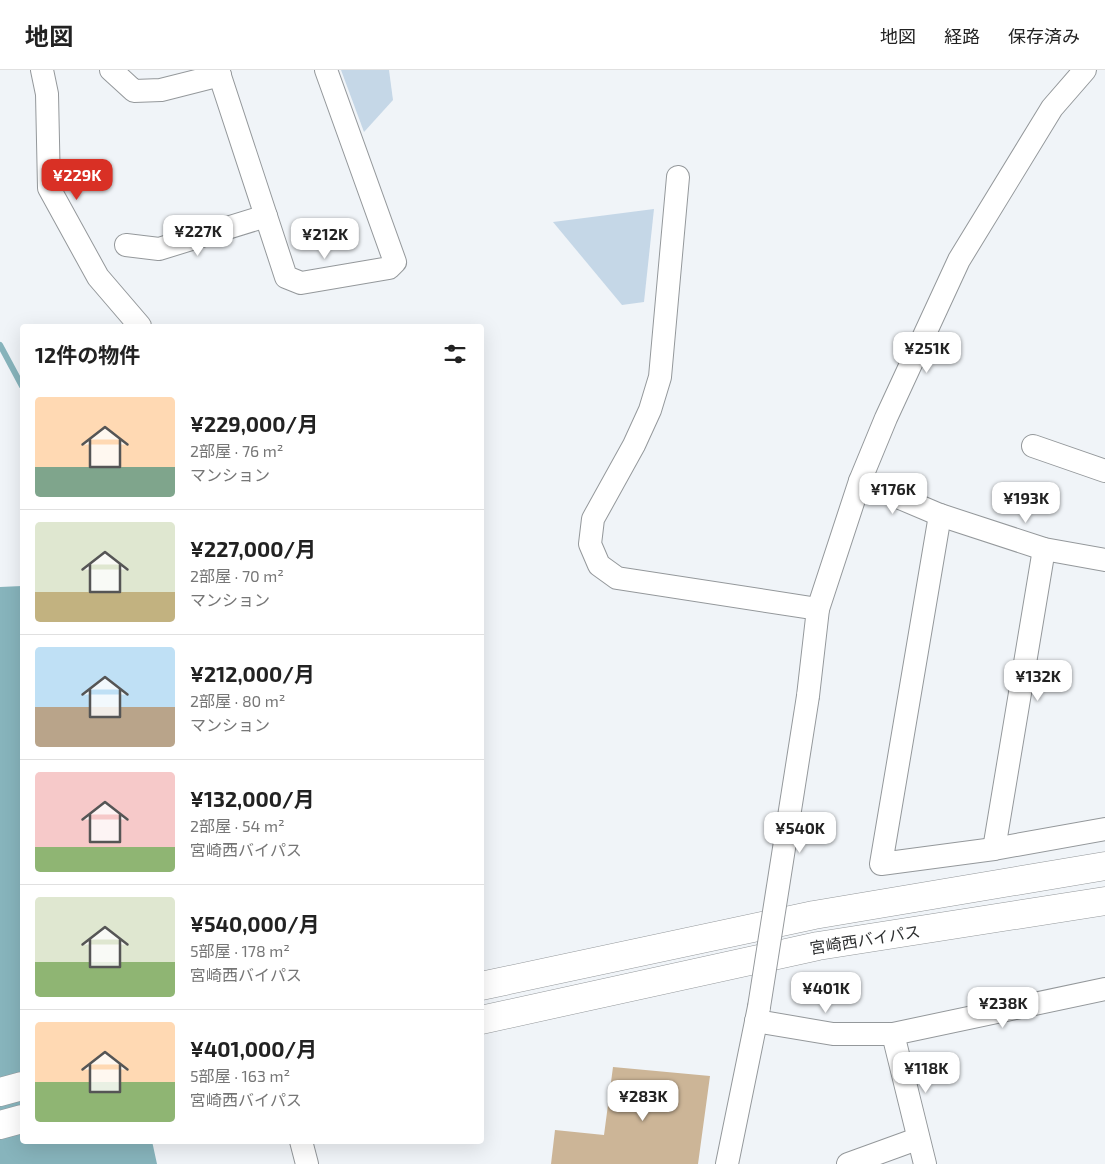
<!DOCTYPE html>
<html lang="ja">
<head>
<meta charset="utf-8">
<style>
	body { margin:0; font-family:"Exo 2","Noto Sans JP",sans-serif; background:#f6f6f6; color:#222; height:100vh; display:flex; flex-direction:column; font-size:19px; white-space:nowrap }
	* { box-sizing:border-box; margin:0 }
	p { font-size:16px; color:#767676 }
	.icon { flex:none; width:28px; height:28px; fill:none; stroke:currentColor; stroke-width:2; stroke-linecap:round; stroke-linejoin:round }
	.map { position:relative; flex:1; overflow:hidden }
	.panel { position:absolute; left:20px; top:254px; width:464px; height:820px; display:flex; flex-direction:column; background:#fff; border-radius:5px; box-shadow:0 5px 20px #0002 }
	.panel>* { flex:none }
	.price { position:absolute; translate:-50% -42px; padding:0 11px; border-radius:10px; background:#fff; color:#222; font-size:16px; line-height:32px; filter:drop-shadow(0 1px 2px #0008) }
	.price::after { content:''; position:absolute; left:50%; top:30px; width:15px; height:11px; margin-left:-8px; background:inherit; clip-path:polygon(0 0,100% 0,50% 100%) }
	.price.on { background:#d93025; color:#fff }
	ul { padding:0; list-style:none }
	li { display:flex; align-items:center; gap:15px; height:125px; padding:0 15px }
	li+li { border-top:1px solid #e0e0e0 }
	li span { display:grid; place-items:center; flex:none; width:140px; height:100px; border-radius:5px; color:#555 }
	li>.icon { margin-inline-start:auto }
	span .icon { width:60px; height:60px; fill:#fffc; stroke-width:1 }
	li b { font-size:21px }
	h2 { display:flex; justify-content:space-between; align-items:center; height:60px; padding:0 15px; font-size:21px }
	header { display:flex; align-items:center; gap:30px; box-sizing:border-box; height:70px; padding:0 25px; background:#fff; border-bottom:1px solid #e0e0e0 }
	header strong { font-size:24px }
	nav { display:flex; gap:28px; margin-inline-start:auto; font-size:18px }
	.map>svg:first-child { display:block }
</style>
</head>
<body>
<header>
<strong>地図</strong>
<nav><a>地図</a><a>経路</a><a>保存済み</a></nav>
</header>
<div class="map">
<svg width="1105" height="1094" viewBox="0 0 1105 1094">
	<rect width="100%" height="100%" fill="#f0f4f8"/>
	<g fill="#c5d7e7">
		<path d="M341,0H389L393,30L364,62Z"/>
		<path d="M654,139L644,232L622,235L553,152Z"/>
	</g>
	<path fill="#87b4bc" d="M22,516V1071H152L157,1094H0V517Z"/>
	<g fill="none" stroke-linecap="round" stroke-linejoin="round">
		<path stroke="#87b4bc" stroke-width="6" d="M0,275L22,316"/>
	</g>
	<path fill="#ccb597" d="M613,997L710,1006L698,1094H551L555,1060L604,1065Z"/>
	<g fill="none" stroke-linecap="round" stroke-linejoin="round">
		<defs>
			<g id="minor">
				<path d="M42,0L47,24L49,118L98,207L140,256"/>
				<path d="M111,0L134,21L161,20L220,5"/>
				<path d="M218,0L286,207L301,213L389,198L395,192L326,0"/>
				<path d="M678,107L660,307L650,340L634,375L593,449L590,474L599,495L617,508L818,539"/>
				<path d="M126,175L159,179L266,146"/>
				<path d="M1033,376L1105,401"/>
				<path d="M860,411L940,445L1044,479L1105,490"/>
				<path d="M940,445L881,794L994,779L1105,759"/>
				<path d="M808,626L818,539L860,411L886,348L959,190L1052,38L1085,0"/>
				<path d="M994,779L1044,479"/>
				<path d="M756,951L833,964H893L1105,919"/>
				<path d="M893,964L925,1094"/>
				<path d="M301,1071L307,1094"/>
				<path d="M727,1094L759,937"/>
				<path d="M848,1094L917,1069"/>
			</g>
			<g id="highway">
				<path d="M481,916L814,845L1105,796"/>
				<path d="M481,950L818,876L1105,831"/>
				<path d="M0,1022L22,1016"/>
				<path d="M0,1055L22,1049"/>
			</g>
		</defs>
		<use href="#minor" stroke="#94989b" stroke-width="24"/>
		<use href="#highway" stroke="#94989b" stroke-width="29"/>
		<use href="#minor" stroke="#fff" stroke-width="22"/>
		<use href="#highway" stroke="#fff" stroke-width="28"/>
		<defs>
			<path id="minor-bridge" d="M759,937L808,626"/>
		</defs>
		<use href="#minor-bridge" stroke="#94989b" stroke-width="24" stroke-linecap="butt"/>
		<use href="#minor-bridge" stroke="#fff" stroke-width="22"/>
	</g>
	<g text-anchor="middle" dominant-baseline="central" stroke-width="4.5" stroke-linejoin="round" paint-order="stroke">
		<g font-size="16" fill="#2e3031" stroke="#fff">
			<text transform="translate(865 869) rotate(-9)">宮崎西バイパス</text>
		</g>
	</g>
</svg>
<b class="price on" style="left:77px;top:131px">¥229K</b>
<b class="price" style="left:198px;top:187px">¥227K</b>
<b class="price" style="left:325px;top:190px">¥212K</b>
<b class="price" style="left:927px;top:304px">¥251K</b>
<b class="price" style="left:893px;top:445px">¥176K</b>
<b class="price" style="left:1026px;top:454px">¥193K</b>
<b class="price" style="left:1038px;top:632px">¥132K</b>
<b class="price" style="left:800px;top:784px">¥540K</b>
<b class="price" style="left:826px;top:944px">¥401K</b>
<b class="price" style="left:1003px;top:959px">¥238K</b>
<b class="price" style="left:926px;top:1024px">¥118K</b>
<b class="price" style="left:643px;top:1052px">¥283K</b>
<section class="panel">
<h2>12件の物件<svg class="icon" aria-label="filters" viewBox="0 0 24 24"><path d="M4 7h16M4 17h16"/><circle cx="9" cy="7" r="2"/><circle cx="15" cy="17" r="2"/></svg></h2>
<ul>
<li><span style="background:linear-gradient(#ffd9b3 70%,#7fa58c 0)"><svg class="icon" aria-label="home" viewBox="0 0 24 24"><path d="M3 11l9-7 9 7M6 9v11h12V9"/></svg></span><div><b>¥229,000/月</b><p>2部屋 · 76 m²</p><p>マンション</p></div></li>
<li><span style="background:linear-gradient(#dfe7d0 70%,#c2b280 0)"><svg class="icon" aria-label="home" viewBox="0 0 24 24"><path d="M3 11l9-7 9 7M6 9v11h12V9"/></svg></span><div><b>¥227,000/月</b><p>2部屋 · 70 m²</p><p>マンション</p></div></li>
<li><span style="background:linear-gradient(#bfe0f5 60%,#b9a48a 0)"><svg class="icon" aria-label="home" viewBox="0 0 24 24"><path d="M3 11l9-7 9 7M6 9v11h12V9"/></svg></span><div><b>¥212,000/月</b><p>2部屋 · 80 m²</p><p>マンション</p></div></li>
<li><span style="background:linear-gradient(#f6c9c9 75%,#8fb573 0)"><svg class="icon" aria-label="home" viewBox="0 0 24 24"><path d="M3 11l9-7 9 7M6 9v11h12V9"/></svg></span><div><b>¥132,000/月</b><p>2部屋 · 54 m²</p><p>宮崎西バイパス</p></div></li>
<li><span style="background:linear-gradient(#dfe7d0 65%,#8fb573 0)"><svg class="icon" aria-label="home" viewBox="0 0 24 24"><path d="M3 11l9-7 9 7M6 9v11h12V9"/></svg></span><div><b>¥540,000/月</b><p>5部屋 · 178 m²</p><p>宮崎西バイパス</p></div></li>
<li><span style="background:linear-gradient(#ffd9b3 60%,#8fb573 0)"><svg class="icon" aria-label="home" viewBox="0 0 24 24"><path d="M3 11l9-7 9 7M6 9v11h12V9"/></svg></span><div><b>¥401,000/月</b><p>5部屋 · 163 m²</p><p>宮崎西バイパス</p></div></li>
</ul>
</section>
</div>
</body>
</html>
